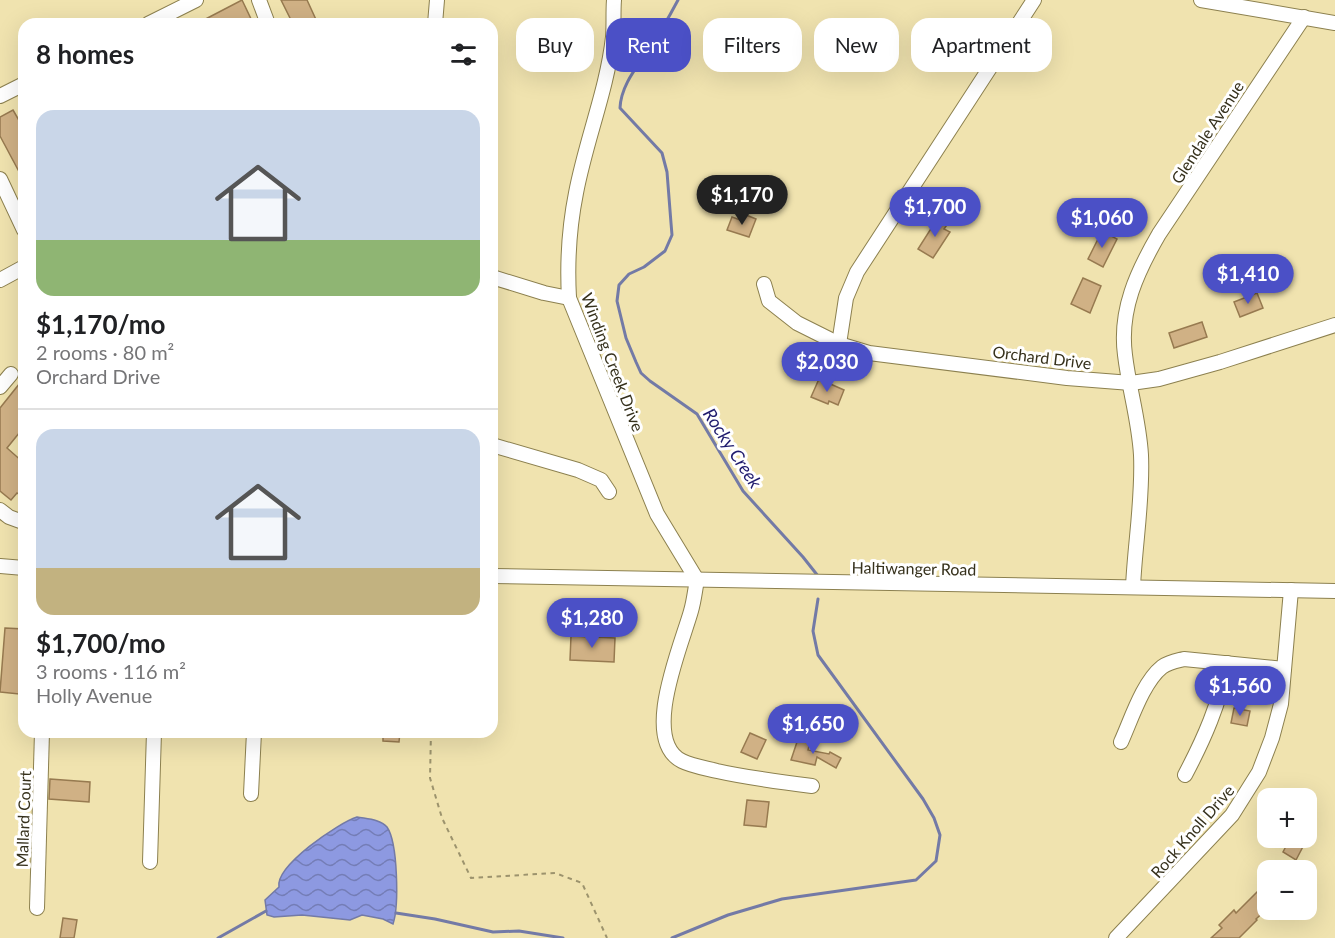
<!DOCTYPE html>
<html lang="en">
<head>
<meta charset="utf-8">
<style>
	body { margin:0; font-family:Lato,sans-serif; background:#f2f2f2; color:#202124; height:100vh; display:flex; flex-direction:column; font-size:22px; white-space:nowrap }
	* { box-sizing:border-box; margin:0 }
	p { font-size:20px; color:#757577 }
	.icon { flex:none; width:33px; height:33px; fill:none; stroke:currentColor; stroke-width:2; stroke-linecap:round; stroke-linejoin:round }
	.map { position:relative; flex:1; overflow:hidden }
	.details { position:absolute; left:18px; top:18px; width:480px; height:720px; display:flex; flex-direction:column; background:#fff; border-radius:18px; box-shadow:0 6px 24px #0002 }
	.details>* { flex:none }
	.top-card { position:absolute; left:516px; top:18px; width:570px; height:54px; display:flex; gap:12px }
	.fabs { position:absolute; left:1257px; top:788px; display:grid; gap:12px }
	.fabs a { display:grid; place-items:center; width:60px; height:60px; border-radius:12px; background:#fff; box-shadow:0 6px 24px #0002; font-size:30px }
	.price { position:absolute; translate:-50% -51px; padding:0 14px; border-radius:21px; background:#4b50c6; color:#fff; font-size:20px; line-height:39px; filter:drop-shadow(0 2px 3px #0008) }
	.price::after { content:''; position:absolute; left:50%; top:36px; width:18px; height:14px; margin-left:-9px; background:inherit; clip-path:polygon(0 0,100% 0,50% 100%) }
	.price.active { background:#222; color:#fff }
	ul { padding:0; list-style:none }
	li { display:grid; align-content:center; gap:12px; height:318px; padding:0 18px }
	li+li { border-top:2px solid #e0e0e0 }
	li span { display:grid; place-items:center; height:186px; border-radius:18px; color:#555 }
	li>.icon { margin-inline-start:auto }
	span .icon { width:108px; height:108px; fill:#fffc; stroke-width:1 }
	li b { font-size:26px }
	h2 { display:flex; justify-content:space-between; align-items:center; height:72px; padding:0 18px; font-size:26px }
	.pill { padding:0 21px; border-radius:18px; background:#fff; box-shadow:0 6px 24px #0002; font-size:21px; line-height:54px }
	.pill.active { background:#4b50c6; color:#fff }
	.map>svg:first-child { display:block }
</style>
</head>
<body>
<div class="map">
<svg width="1335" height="938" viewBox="0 0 1335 938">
	<defs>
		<pattern id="water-waves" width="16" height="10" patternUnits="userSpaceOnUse" patternTransform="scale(1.5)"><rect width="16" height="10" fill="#8d99e1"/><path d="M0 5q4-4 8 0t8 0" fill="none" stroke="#747db6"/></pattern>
	</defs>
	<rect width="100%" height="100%" fill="#f0e3af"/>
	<path fill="url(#water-waves)" stroke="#737aa6" stroke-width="1.5" d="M357,817C367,819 380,819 387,827C398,843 399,906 393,924L383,919L362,915L350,920L302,915L274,917L267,915L265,900L279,887C275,866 338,823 357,817Z"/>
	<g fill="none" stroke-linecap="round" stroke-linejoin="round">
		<g stroke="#737aa6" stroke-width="3">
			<path d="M678,0C669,17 660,33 649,49C637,67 621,85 620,108L662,153L667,172L671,223L672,235L665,251L644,267L629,274L619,285L617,301L626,338L636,362L641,373L650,381L697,414L743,491L803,557L818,576"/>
			<path d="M396,913L435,919L493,932L519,931L563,938"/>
			<path d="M218,938L266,911"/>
			<path d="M672,938L728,915L782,899L916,880L936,861L940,835L934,818L923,799L818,655L813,631L818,599"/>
		</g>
	</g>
	<g fill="#d0b185" stroke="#977a50" stroke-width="1.5">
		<path d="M242,0L252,21L246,24H196Z"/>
		<path d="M281,0H307L318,24H293Z"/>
		<path d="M13,110L24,129V181L0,136V117Z"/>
		<path d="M746,215L756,219L749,237L727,230L732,217L743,221Z"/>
		<path d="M939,216L949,222L944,229L950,232L933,258L918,249Z"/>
		<path d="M1102,231L1117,239L1103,267L1088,259Z"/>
		<path d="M1083,278L1101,286L1090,313L1071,304Z"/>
		<path d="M1257,293L1263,308L1240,317L1234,302Z"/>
		<path d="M1202,322L1207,337L1174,348L1169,333Z"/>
		<path d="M24,378V427L7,448L24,463V498L17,493L11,500L0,491V408Z"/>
		<path d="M819,379L844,390L838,405L829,401L828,404L811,397Z"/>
		<path d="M5,628L24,629L19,694L0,692Z"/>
		<path d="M571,636L615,638L614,662L570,660Z"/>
		<path d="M1234,708L1250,711L1247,726L1231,723Z"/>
		<path d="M383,732H400L399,742L383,741Z"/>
		<path d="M750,733L766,740L757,759L741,752Z"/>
		<path d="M798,739L810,742L808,750L829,754L830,752L841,758L836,768L817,757L815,765L791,760Z"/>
		<path d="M50,779L90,782L89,802L49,799Z"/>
		<path d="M747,800L769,802L766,827L744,825Z"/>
		<path d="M1291,837H1308L1296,860L1283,852Z"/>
		<path d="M1268,881V908L1256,919L1257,920L1239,938H1211L1222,928L1219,925L1234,910L1236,913Z"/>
		<path d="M63,918L77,920L74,938H60Z"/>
	</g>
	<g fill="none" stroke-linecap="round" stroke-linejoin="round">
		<defs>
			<g id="minor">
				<path d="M259,0L268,24"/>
				<path d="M614,0C613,12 614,25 613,37C607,90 586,140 576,193C569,228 567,262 569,298L657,514L697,580C695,590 694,601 691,611C682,644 640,740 682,761C692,766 705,768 717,771C748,778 780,782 812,786"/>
				<path d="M1201,0L1335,23"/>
				<path d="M148,24L196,0"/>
				<path d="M435,24L437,0"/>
				<path d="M0,96L24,84"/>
				<path d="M0,179L24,230"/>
				<path d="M492,277L544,293L569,298"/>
				<path d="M0,280L24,267"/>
				<path d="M764,284L769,301L797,323L839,344L869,353L1067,378L1131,383L1159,379L1220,362L1335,325"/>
				<path d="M839,344L846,298L857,272L1034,0"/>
				<path d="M0,387L11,374"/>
				<path d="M492,445L578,470L601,480L609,492"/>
				<path d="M0,510L9,517L20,521L24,518"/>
				<path d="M0,566L24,568"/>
				<path d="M492,576L1335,591"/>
				<path d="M1133,587C1135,543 1143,499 1141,455C1139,420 1129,389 1125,355C1119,310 1137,272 1159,234L1304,17"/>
				<path d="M1121,742C1131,720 1143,682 1162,667C1169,662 1176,661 1184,659L1284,669"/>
				<path d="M1185,775C1204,739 1220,703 1227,663"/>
				<path d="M251,794L254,732"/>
				<path d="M150,862L154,732"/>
				<path d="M37,908L42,732"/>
				<path d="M1116,938L1232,815L1259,772L1272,738L1281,704L1291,590"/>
			</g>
		</defs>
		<use href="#minor" stroke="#8c804f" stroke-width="16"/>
		<path stroke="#9c936d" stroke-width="2" stroke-dasharray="4.5 4.5" stroke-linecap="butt" d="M431,732L430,778L442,818L471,878L555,873L582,883L607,938"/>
		<use href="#minor" stroke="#fff" stroke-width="14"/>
	</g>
	<g text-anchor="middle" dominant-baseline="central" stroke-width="6" stroke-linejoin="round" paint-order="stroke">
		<g font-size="16" fill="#36311c" stroke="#fff">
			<text transform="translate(1207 132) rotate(-57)">Glendale Avenue</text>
			<text transform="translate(1042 357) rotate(7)">Orchard Drive</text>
			<text transform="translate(613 362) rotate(69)">Winding Creek Drive</text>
			<text transform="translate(914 568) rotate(1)">Haltiwanger Road</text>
			<text transform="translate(23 819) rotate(-88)">Mallard Court</text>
			<text transform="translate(1192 831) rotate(-49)">Rock Knoll Drive</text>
		</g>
		<g font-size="18" font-style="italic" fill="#1f1b6d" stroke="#fff">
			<text transform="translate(733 448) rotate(57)">Rocky Creek</text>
		</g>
	</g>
</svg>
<div class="fabs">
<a>+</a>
<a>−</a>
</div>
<b class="price active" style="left:742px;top:226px">$1,170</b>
<b class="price" style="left:935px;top:238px">$1,700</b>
<b class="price" style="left:1102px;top:249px">$1,060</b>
<b class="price" style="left:1248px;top:305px">$1,410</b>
<b class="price" style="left:827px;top:393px">$2,030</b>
<b class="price" style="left:592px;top:649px">$1,280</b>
<b class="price" style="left:1240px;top:717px">$1,560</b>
<b class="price" style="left:813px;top:755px">$1,650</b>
<div class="top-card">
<a class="pill">Buy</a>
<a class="pill active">Rent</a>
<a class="pill">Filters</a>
<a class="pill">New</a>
<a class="pill">Apartment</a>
</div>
<section class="details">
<h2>8 homes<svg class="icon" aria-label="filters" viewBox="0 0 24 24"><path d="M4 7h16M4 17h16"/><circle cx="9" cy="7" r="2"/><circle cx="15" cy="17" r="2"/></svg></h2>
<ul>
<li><span style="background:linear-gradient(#c9d6e8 70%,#8fb573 0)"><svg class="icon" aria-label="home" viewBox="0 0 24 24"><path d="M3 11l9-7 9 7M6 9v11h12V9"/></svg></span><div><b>$1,170/mo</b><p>2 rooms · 80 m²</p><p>Orchard Drive</p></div></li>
<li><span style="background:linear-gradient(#c9d6e8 75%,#c2b280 0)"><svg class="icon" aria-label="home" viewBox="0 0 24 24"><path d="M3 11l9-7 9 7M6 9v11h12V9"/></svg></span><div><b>$1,700/mo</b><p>3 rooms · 116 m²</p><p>Holly Avenue</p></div></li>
</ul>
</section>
</div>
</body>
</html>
